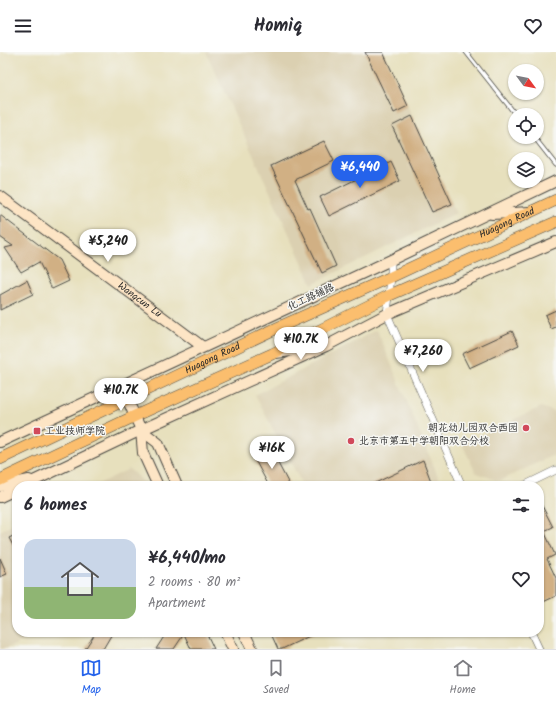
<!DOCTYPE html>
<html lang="en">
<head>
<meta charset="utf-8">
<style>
	body { margin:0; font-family:Kalam,"LXGW WenKai TC",sans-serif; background:#f2f2f3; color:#2b2b33; height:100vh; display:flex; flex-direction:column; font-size:15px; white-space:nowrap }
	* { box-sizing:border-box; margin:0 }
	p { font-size:13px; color:#7c7c81 }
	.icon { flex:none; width:22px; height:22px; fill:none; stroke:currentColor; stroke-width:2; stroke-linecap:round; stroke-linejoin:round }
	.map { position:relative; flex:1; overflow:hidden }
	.drawer { position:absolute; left:12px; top:429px; width:532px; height:156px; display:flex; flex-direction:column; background:#fff; border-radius:16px; box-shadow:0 1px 3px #0004 }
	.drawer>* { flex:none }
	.needle { width:26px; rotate:122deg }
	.buttons { position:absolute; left:508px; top:12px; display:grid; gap:8px }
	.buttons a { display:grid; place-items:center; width:36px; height:36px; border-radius:50%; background:#fff; box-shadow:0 1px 3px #0004; font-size:20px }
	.price { position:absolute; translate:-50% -34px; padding:0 9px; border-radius:14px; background:#fff; color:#222; font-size:13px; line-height:26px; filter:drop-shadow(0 1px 2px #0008) }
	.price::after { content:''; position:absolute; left:50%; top:24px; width:12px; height:9px; margin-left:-6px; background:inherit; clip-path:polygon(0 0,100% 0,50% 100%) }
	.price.selected { background:#2563eb; color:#fff }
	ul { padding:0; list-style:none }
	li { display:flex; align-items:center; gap:12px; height:100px; padding:0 12px }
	li span { display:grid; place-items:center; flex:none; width:112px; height:80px; border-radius:12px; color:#555 }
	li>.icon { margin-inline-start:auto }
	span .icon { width:48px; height:48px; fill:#fffc; stroke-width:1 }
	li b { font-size:17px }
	h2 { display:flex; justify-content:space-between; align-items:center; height:48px; padding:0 12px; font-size:17px }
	header { display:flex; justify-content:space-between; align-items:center; height:52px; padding:0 12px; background:#fff; font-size:18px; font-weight:700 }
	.menu { display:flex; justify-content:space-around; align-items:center; height:56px; border-top:1px solid #e1e1e2; background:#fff; font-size:11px; color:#7c7c81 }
	.menu a { display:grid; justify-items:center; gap:2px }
	.menu .selected { color:#2563eb }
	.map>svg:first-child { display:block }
</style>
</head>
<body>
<header><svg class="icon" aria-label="menu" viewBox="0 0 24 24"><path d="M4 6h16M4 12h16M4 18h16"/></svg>Homiq<svg class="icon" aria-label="heart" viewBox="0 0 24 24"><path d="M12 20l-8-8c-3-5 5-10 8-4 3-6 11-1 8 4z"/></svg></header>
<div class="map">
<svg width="556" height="597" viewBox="0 0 556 597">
	<rect width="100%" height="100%" fill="#f6f6f2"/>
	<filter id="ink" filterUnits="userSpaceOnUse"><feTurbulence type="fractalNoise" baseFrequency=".025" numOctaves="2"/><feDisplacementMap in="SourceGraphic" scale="8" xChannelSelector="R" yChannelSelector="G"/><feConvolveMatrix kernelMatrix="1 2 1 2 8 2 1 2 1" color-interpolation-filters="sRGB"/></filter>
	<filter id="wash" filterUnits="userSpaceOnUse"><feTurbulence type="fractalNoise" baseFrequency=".012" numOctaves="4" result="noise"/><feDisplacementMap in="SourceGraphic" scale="16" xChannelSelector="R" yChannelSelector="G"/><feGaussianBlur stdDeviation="0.9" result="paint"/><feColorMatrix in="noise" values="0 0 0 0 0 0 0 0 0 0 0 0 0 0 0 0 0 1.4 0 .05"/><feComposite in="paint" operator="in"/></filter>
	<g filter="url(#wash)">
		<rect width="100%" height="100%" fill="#e7e0bd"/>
		<g fill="#dbd0b1">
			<path d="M206,0H383L456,161L312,232Z"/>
			<path d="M377,278L442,434H303L255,343Z"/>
			<path d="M541,355L556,360V402L499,429L476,421L462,392Z"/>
			<path d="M129,417L142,429H145L148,434H94Z"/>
			<path d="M17,471V580H43L6,597H0V486L3,485L9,494L3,484L0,485V479Z"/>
		</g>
		<g id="blocks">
			<g fill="#d1b084">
				<path d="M365,0H383L408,54L394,61Z"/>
				<path d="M412,64L452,152L432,160L392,74Z"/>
				<path d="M324,89L334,109L295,128L308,157L310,156L336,214L322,221L271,114Z"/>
				<path d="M391,110L400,129L329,164L320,145Z"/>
				<path d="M0,163L59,208L69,229L52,237L39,210L21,220L5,196L13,194L0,185Z"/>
				<path d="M27,228L33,242L0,258V243Z"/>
				<path d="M556,258V275L551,277L545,263Z"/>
				<path d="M512,279L519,293L469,316L462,302Z"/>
				<path d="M271,398L290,434H269L255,408Z"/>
				<path d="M423,408L432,432L428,434H369Z"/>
				<path d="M539,448L553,475L544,479L555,503L547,507L556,526V544L541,551L539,547Z"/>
				<path d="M17,482V501L9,486Z"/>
				<path d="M0,506L7,522L0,525Z"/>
				<path d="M96,580H113L103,597H85Z"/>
				<path d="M167,580H206L214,597H191L184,582L174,597H156Z"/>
				<path d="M281,580H318L282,597H278L272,584Z"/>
			</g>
		</g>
	</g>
	<g filter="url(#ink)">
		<use href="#blocks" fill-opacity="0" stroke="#474641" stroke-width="1"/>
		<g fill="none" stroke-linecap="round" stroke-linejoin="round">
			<defs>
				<g id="lane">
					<path d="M466,0L516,63"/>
					<path d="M534,85L556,113"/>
				</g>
				<g id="street">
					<path d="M391,208V225L387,262L462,434"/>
					<path d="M523,434L556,418"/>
					<path d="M531,580L539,597"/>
				</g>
				<g id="secondary">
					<path id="s1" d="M0,144L203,295"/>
					<path d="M492,162L530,160"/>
					<path d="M276,301L314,296"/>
					<path d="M121,333L141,378L143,401L158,434"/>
					<path d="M141,378L158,391L177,434"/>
					<path d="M0,390L391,208L556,129"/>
					<path d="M0,434L29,428"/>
					<path d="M23,434L141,378L326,294L387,262L556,190"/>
					<path d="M0,445L17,437"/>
					<path d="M225,580L233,597"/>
					<path d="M244,580L252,597"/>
				</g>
				<g id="primary">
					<path id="s2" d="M0,407L277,276L391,225L556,148"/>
					<path d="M0,428L135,364L272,302L390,243L556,170"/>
				</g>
			</defs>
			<use href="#lane" stroke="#474641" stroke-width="5"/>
			<use href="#street" stroke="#474641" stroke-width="8"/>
			<use href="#secondary" stroke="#474641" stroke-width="12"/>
			<use href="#primary" stroke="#474641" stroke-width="12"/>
			<use href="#lane" stroke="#fff" stroke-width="3.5"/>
			<use href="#street" stroke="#fff" stroke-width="7"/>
			<use href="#secondary" stroke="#fde5c5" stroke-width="10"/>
			<use href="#primary" stroke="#fbbe6e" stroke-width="11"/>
		</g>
	</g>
	<g fill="#d1495b" stroke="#f6f6f2" stroke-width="1.5">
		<circle cx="526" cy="376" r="4"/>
		<rect x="33" y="375" width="8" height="8" rx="2"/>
		<circle cx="351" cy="389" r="4"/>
	</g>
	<g text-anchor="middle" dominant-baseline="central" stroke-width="3" stroke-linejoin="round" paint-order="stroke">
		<g font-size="10" fill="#2b2b2b" stroke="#f6f6f2">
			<text stroke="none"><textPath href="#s2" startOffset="559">Huagong Road</textPath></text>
			<text transform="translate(311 245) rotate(-25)">化工路辅路</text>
			<text stroke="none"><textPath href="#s1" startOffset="174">Wangcun Lu</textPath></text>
			<text stroke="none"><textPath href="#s2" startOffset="235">Huagong Road</textPath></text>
		</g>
		<g font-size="10" fill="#2b2b2b" stroke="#f6f6f2" text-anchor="start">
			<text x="518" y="376" text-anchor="end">朝花幼儿园双合西园</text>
			<text x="45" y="379">工业技师学院</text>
			<text x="359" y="389">北京市第五中学朝阳双合分校</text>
		</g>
	</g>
</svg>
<div class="buttons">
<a><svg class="needle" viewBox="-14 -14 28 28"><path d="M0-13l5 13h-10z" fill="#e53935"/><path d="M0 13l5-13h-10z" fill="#7c7c81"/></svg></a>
<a><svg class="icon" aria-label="locate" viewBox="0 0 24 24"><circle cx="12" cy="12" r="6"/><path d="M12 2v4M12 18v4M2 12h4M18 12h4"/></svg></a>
<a><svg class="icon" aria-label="layers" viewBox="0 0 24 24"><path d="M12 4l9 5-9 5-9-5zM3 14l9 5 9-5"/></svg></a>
</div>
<b class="price selected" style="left:360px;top:137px">¥6,440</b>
<b class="price" style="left:108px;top:211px">¥5,240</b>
<b class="price" style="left:301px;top:309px">¥10.7K</b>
<b class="price" style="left:423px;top:321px">¥7,260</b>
<b class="price" style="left:121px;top:360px">¥10.7K</b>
<b class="price" style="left:272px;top:418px">¥16K</b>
<section class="drawer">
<h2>6 homes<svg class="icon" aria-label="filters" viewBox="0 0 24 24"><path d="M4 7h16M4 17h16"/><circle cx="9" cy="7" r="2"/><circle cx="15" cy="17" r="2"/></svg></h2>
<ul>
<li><span style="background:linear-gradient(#c9d6e8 60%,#8fb573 0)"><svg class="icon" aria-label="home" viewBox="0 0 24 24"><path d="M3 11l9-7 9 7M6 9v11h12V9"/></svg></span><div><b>¥6,440/mo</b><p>2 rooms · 80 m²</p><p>Apartment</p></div><svg class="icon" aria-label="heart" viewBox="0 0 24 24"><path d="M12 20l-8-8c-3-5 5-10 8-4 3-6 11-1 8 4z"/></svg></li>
</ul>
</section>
</div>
<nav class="menu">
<a class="selected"><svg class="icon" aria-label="map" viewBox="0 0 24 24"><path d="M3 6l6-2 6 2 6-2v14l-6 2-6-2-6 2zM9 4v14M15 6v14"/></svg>Map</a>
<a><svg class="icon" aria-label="saved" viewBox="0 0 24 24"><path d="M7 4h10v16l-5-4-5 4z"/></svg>Saved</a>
<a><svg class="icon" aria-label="home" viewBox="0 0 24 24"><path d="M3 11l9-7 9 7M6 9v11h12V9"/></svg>Home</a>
</nav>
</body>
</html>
